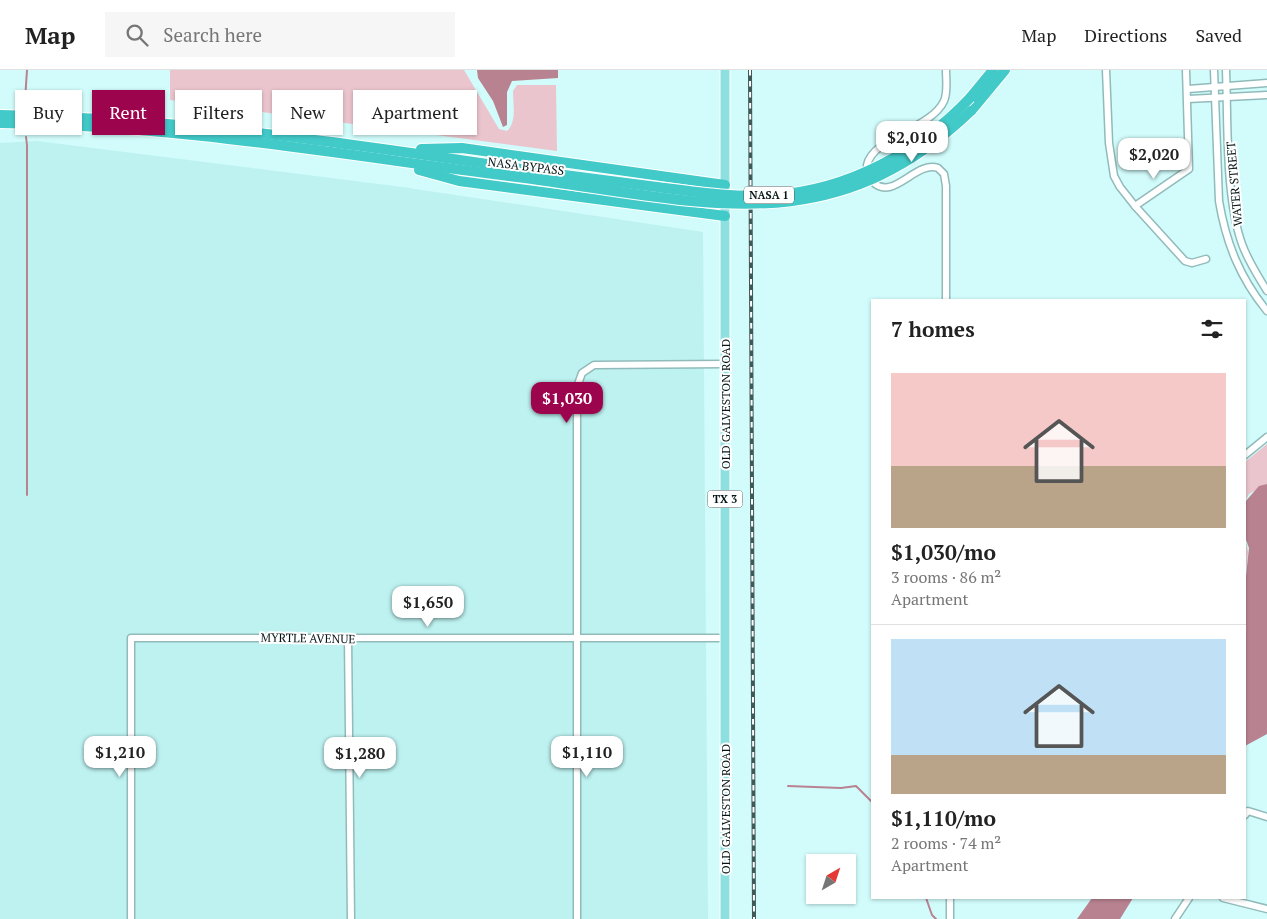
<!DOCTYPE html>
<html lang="en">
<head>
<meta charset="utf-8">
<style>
	body { margin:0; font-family:"PT Serif",serif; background:#f6f6f6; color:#222; height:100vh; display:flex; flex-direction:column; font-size:19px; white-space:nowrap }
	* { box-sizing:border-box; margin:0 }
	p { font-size:16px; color:#767676 }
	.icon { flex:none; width:28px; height:28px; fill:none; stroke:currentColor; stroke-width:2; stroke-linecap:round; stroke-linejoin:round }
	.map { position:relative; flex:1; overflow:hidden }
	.details { position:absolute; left:871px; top:229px; width:375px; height:600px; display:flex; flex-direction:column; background:#fff; border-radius:0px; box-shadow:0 1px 4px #0004 }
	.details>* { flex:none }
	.guide { position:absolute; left:15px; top:20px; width:475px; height:45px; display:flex; gap:10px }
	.needle { width:32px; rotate:39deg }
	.buttons { position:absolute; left:806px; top:784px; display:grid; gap:10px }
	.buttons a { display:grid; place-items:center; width:50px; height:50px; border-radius:0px; background:#fff; box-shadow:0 1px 4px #0004; font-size:25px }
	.price { position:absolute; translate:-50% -42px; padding:0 11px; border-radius:10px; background:#fff; color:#222; font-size:16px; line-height:32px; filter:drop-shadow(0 1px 2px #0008) }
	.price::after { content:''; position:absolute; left:50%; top:30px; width:15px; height:11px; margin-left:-8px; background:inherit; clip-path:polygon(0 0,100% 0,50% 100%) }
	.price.selected { background:#9d044e; color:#fff }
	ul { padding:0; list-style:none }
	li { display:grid; align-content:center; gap:10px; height:265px; padding:0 20px }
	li+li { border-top:1px solid #e0e0e0 }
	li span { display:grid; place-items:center; height:155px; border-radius:0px; color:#555 }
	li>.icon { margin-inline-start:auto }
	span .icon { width:90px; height:90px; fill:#fffc; stroke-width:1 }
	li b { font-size:21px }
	h2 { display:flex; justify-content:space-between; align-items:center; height:60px; padding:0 20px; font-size:21px }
	.pill { padding:0 18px; border-radius:0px; background:#fff; box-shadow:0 1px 4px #0004; font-size:18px; line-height:45px }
	.pill.selected { background:#9d044e; color:#fff }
	header { display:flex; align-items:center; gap:30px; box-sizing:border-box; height:70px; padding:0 25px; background:#fff; border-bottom:1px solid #e0e0e0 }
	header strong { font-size:24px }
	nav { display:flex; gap:28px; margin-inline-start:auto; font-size:18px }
	.search { width:350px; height:45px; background:#f6f6f6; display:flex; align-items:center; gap:12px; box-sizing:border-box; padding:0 18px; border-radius:0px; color:#767676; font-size:19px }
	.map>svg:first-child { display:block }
</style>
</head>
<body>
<header>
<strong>Map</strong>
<div class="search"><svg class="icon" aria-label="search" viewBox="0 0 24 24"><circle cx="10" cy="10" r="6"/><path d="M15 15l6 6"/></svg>Search here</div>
<nav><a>Map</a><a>Directions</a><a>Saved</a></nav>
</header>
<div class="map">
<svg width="1267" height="849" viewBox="0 0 1267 849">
	<rect width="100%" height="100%" fill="#d1fcfb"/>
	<path fill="#bdf2f1" d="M37,71L402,117L703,162L708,849H0V73Z"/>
	<g fill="#ebc5ce">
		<path d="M170,0H464L499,59L507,61C517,52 513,34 513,21L517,15H556L557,81L170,30Z"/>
		<path d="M1267,374V414L1249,424L1245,431V392Z"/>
		<path d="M1245,468L1248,482L1245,515Z"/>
	</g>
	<g fill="#b98291">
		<path d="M477,0H558V8L512,11L507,22V55L503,57L493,31L478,8Z"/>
		<path d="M1267,414V664L1245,676V515L1249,478L1245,467V432L1259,416Z"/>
		<path d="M1092,828H1133L1120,849H1077Z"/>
	</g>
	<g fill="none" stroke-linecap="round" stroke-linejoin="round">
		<g stroke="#b98291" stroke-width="2">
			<path d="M25,30L27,0"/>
			<path d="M26,67L27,75V425"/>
			<path d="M788,716L841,718L856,716L872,732"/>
			<path d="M926,828L932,845L936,849"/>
		</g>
		<defs>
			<g id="minor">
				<path d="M946,0C946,10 948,22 944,31C931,59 873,67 867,95L873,112C893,132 916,90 938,98L944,104L946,116V230"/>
				<path d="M1106,0L1109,73L1114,106L1120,117L1135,136L1185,191L1192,193L1206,189"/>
				<path d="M1214,0L1219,131C1226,173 1240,208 1267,241"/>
				<path d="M1226,0C1228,51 1225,127 1242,174C1248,191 1258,206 1267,221"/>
				<path d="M1188,19L1267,13"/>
				<path d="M1188,29L1267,25"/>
				<path d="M1135,136L1189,99L1186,0"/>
				<path d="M1245,385L1267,367"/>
				<path d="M348,568L351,849"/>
				<path d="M1245,745L1248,741L1267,747"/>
				<path d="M950,828V849"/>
				<path d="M1223,828L1267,839"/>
				<path d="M131,849V568H725"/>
				<path d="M577,849V317L582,303L594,295L725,294"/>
				<path d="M1175,849L1189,828"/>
			</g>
			<path id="major" d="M725,849V0"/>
			<g id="highway">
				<path d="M970,28L993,0"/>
				<path d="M971,41L1005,0"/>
				<path d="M0,45C181,48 361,75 541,102"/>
				<path d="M0,53C181,55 360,88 539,110"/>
				<path d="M421,79L462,78L725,115"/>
				<path d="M419,100L459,111L725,146"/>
			</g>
		</defs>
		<use href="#minor" stroke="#91bbba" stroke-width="9"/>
		<use href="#major" stroke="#fff" stroke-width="11"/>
		<use href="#highway" stroke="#fff" stroke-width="12"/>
		<use href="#minor" stroke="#fff" stroke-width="6"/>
		<use href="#major" stroke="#8edfdf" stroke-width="9"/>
		<use href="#highway" stroke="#42cac9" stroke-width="10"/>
		<defs>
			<path id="rail" d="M750,0L754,849"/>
		</defs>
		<use href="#rail" stroke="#405858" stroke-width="4"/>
		<use href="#rail" stroke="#fff" stroke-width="2" stroke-dasharray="5.5" stroke-linecap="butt"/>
		<defs>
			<g id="highway-bridge">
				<path d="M541,102C579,107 618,112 657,117C696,122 735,128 774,125C849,120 920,81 970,28"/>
				<path d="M539,110C707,133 834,172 971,41"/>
			</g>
		</defs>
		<use href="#highway-bridge" stroke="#fff" stroke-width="12" stroke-linecap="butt"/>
		<use href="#highway-bridge" stroke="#42cac9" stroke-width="10"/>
	</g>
	<g text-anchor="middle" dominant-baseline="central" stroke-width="4" stroke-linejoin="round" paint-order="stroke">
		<g fill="#fff" stroke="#505b5b" stroke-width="1">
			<rect x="744" y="116.5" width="50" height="17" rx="4"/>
			<rect x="707.5" y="420.5" width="35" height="17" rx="4"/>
		</g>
		<g font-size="11" font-weight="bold" fill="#051515">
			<text x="769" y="125">NASA 1</text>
			<text x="725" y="429">TX 3</text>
		</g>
		<g font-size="12" fill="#051515" stroke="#fff">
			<text transform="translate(526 96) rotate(7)">NASA BYPASS</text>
			<text transform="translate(1234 114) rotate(-95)">WATER STREET</text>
			<text transform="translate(725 334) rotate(-90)">OLD GALVESTON ROAD</text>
			<text transform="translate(308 568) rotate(1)">MYRTLE AVENUE</text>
			<text transform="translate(725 739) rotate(-90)">OLD GALVESTON ROAD</text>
		</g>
	</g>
</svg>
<div class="buttons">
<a><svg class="needle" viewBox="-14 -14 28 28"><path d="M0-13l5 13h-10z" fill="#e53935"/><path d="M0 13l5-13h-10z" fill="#767676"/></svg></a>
</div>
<b class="price" style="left:912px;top:93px">$2,010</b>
<b class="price" style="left:1154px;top:110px">$2,020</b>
<b class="price selected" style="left:567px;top:354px">$1,030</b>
<b class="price" style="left:428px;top:558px">$1,650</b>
<b class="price" style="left:120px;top:708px">$1,210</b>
<b class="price" style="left:587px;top:708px">$1,110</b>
<b class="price" style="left:360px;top:709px">$1,280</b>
<div class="guide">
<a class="pill">Buy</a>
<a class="pill selected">Rent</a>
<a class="pill">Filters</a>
<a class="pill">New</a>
<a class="pill">Apartment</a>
</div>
<section class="details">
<h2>7 homes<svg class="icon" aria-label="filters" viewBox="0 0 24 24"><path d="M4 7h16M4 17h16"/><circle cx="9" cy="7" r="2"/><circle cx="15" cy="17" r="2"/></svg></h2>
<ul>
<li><span style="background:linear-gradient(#f6c9c9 60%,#b9a48a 0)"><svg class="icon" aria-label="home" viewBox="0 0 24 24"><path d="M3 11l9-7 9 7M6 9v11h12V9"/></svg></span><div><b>$1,030/mo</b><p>3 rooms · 86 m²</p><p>Apartment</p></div></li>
<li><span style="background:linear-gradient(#bfe0f5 75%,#b9a48a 0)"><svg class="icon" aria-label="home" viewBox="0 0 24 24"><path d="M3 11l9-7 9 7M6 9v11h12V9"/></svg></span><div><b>$1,110/mo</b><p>2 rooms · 74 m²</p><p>Apartment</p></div></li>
</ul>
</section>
</div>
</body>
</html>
